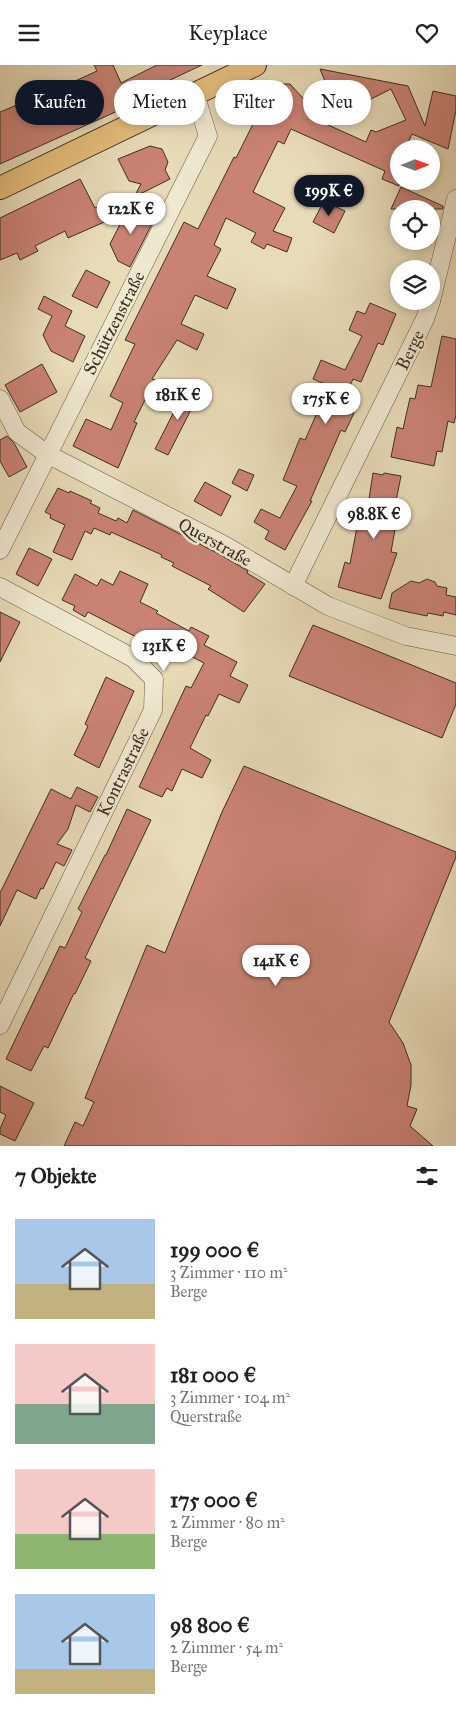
<!DOCTYPE html>
<html lang="de">
<head>
<meta charset="utf-8">
<style>
	body { margin:0; font-family:"IM FELL Great Primer",serif; background:#f6f6f6; color:#222; height:100vh; display:flex; flex-direction:column; font-size:19px; white-space:nowrap }
	* { box-sizing:border-box; margin:0 }
	p { font-size:16px; color:#767676 }
	.icon { flex:none; width:28px; height:28px; fill:none; stroke:currentColor; stroke-width:2; stroke-linecap:round; stroke-linejoin:round }
	.map { position:relative; height:1081px; overflow:hidden }
	.drawer { display:flex; flex-direction:column; background:#fff; flex:1 }
	.drawer>* { flex:none }
	.guide { position:absolute; left:15px; top:15px; width:426px; height:45px; display:flex; gap:10px }
	.needle { width:32px; rotate:89deg }
	.tools { position:absolute; left:390px; top:75px; display:grid; gap:10px }
	.tools a { display:grid; place-items:center; width:50px; height:50px; border-radius:50%; background:#fff; box-shadow:0 2px 8px #0003; font-size:25px }
	.price { position:absolute; translate:-50% -42px; padding:0 11px; border-radius:18px; background:#fff; color:#222; font-size:16px; line-height:32px; filter:drop-shadow(0 1px 2px #0008) }
	.price::after { content:''; position:absolute; left:50%; top:30px; width:15px; height:11px; margin-left:-8px; background:inherit; clip-path:polygon(0 0,100% 0,50% 100%) }
	.price.active { background:#111827; color:#fff }
	ul { padding:0; list-style:none }
	li { display:flex; align-items:center; gap:15px; height:125px; padding:0 15px }
	li span { display:grid; place-items:center; flex:none; width:140px; height:100px; border-radius:0px; color:#555 }
	li>.icon { margin-inline-start:auto }
	span .icon { width:60px; height:60px; fill:#fffc; stroke-width:1 }
	li b { font-size:21px }
	h2 { display:flex; justify-content:space-between; align-items:center; height:60px; padding:0 15px; font-size:21px }
	.tag { padding:0 18px; border-radius:22px; background:#fff; box-shadow:0 2px 8px #0003; font-size:18px; line-height:45px }
	.tag.active { background:#111827; color:#fff }
	header { display:flex; justify-content:space-between; align-items:center; height:65px; padding:0 15px; background:#fff; font-size:22px; font-weight:600 }
	.map>svg:first-child { display:block }
</style>
</head>
<body>
<header><svg class="icon" aria-label="menu" viewBox="0 0 24 24"><path d="M4 6h16M4 12h16M4 18h16"/></svg>Keyplace<svg class="icon" aria-label="heart" viewBox="0 0 24 24"><path d="M12 20l-8-8c-3-5 5-10 8-4 3-6 11-1 8 4z"/></svg></header>
<div class="map">
<svg width="456" height="1081" viewBox="0 0 456 1081">
	<rect width="100%" height="100%" fill="#e8dbb8"/>
	<filter id="stains"><feTurbulence type="fractalNoise" baseFrequency=".004" numOctaves="4"/><feColorMatrix values="0 0 0 0 .2 0 0 0 0 .09 0 0 0 0 .02 0 0 0 .5 -.17"/></filter>
	<radialGradient id="worn" r=".72"><stop offset=".6" stop-color="#630" stop-opacity="0"/><stop offset="1" stop-color="#630" stop-opacity=".3"/></radialGradient>
	<g fill="#ca8275" stroke="#3a2f25" fill-rule="evenodd">
		<path d="M94,0H113L121,18L157,0H202L151,24L153,30L0,99V47L17,40L20,47L49,35V34L67,26L66,25L75,20L73,17L97,6Z"/>
		<path d="M320,4L408,21L425,61L433,26L456,31V45L448,84L412,69L405,84H399V121L382,114L385,106L291,64L284,79L278,76L253,127L285,143L273,166L292,173L287,187L267,179L264,184L251,177L256,168L226,153L214,180L221,184L207,211L236,224L227,244L195,230L181,259L204,269L197,285L177,275L152,314L155,315L134,357L137,358L118,403L73,381L86,354L111,365L123,338L110,331L135,279L125,275L184,157L198,164L234,92L236,93L261,43L257,39L270,26L272,28L283,19H290L313,44L325,16ZM391,24L406,55L376,67L371,65L366,77L308,51L361,29L365,37Z"/>
		<path d="M150,81L162,84L168,97L165,105L170,114L134,132L141,119L129,116L118,94Z"/>
		<path d="M80,114L95,143L102,140L109,155L68,173L65,166L35,181L38,186L20,195L17,188L0,195V153Z"/>
		<path d="M401,122L443,141V144H391Z"/>
		<path d="M324,136L345,146L334,168L313,157Z"/>
		<path d="M130,140L155,153L130,202L118,196L110,179Z"/>
		<path d="M86,205L110,217L97,243L72,231Z"/>
		<path d="M44,231L72,246L65,261L85,271L73,297L51,286L43,270L52,251L38,244Z"/>
		<path d="M370,238L396,249L383,280L378,278L361,317L353,314L341,342L354,348L345,367L341,365L310,436H312L285,485L265,474L269,466L254,457L261,444L280,453L297,421L283,415L300,373L305,375L329,321L313,314L321,295L345,305L362,271L349,265L357,246L365,249Z"/>
		<path d="M442,271L456,274V350L454,358L448,356L442,387L437,386L434,401L391,392L397,362L403,364L410,333L415,334L418,320L431,322Z"/>
		<path d="M42,299L57,327L20,347L5,320Z"/>
		<path d="M187,321L200,327L168,390L155,384Z"/>
		<path d="M7,371L14,378L27,402L9,412L0,396V375Z"/>
		<path d="M239,404L254,410L247,426L232,418Z"/>
		<path d="M373,408L383,410L384,408L401,411L396,436L400,437L391,487L397,488L381,534L338,522L345,497L350,499L360,446L367,447Z"/>
		<path d="M205,417L231,431L221,451L194,436Z"/>
		<path d="M58,423L69,428L70,426L92,436L90,438L100,443L98,448L116,456L118,453L127,458L133,445L219,489L248,506L247,508L265,519L244,547L208,524L211,521L172,501L174,498L161,492L162,490L111,467L110,470L94,463L91,469L85,466L72,495L53,487L65,460L50,453L51,450L45,447Z"/>
		<path d="M29,483L52,494L38,521L16,509Z"/>
		<path d="M120,506L148,519L140,537L158,546L156,548L189,566L191,562L209,571L204,580L237,597L230,611L248,620L239,638L219,629L208,651L206,650L190,683L211,695L202,713L182,704L172,726L167,723L162,732L139,722L186,621L191,623L204,598L146,568L142,575L88,547L85,552L73,545L75,541L62,535L75,509L97,521L101,514L113,520Z"/>
		<path d="M427,514L435,517L437,521L447,523L446,530L456,532V550L444,547L443,551L428,548L427,551L389,543L392,528L411,516L419,518Z"/>
		<path d="M0,547L20,557L0,597Z"/>
		<path d="M313,560L456,618V639L442,673L289,611Z"/>
		<path d="M106,612L134,626L99,703L74,690L88,661L85,659Z"/>
		<path d="M244,701L456,787V792L389,957L403,978L411,1000V1020L407,1041L417,1044L410,1061L433,1081H64L75,1057L83,1061L94,1037L85,1033L147,880L165,888L222,747Z"/>
		<path d="M77,722L98,732L90,747L76,740L68,764L57,779L72,785L64,801L56,797L43,824L41,823L36,834L17,825L0,861V828L51,724L71,734Z"/>
		<path d="M127,744L151,755L85,893L91,896L75,929L74,928L48,983L44,981L31,1006L6,994L60,881L65,883L82,847L78,844L105,790H106Z"/>
		<path d="M0,1021L34,1038L15,1076L0,1069V1064L6,1050L0,1047Z"/>
	</g>
	<g fill="none" stroke-linecap="round" stroke-linejoin="round">
		<defs>
			<g id="minor">
				<path d="M431,236L456,134"/>
				<path d="M0,334L17,367L47,389L224,480L328,541L406,571L456,581"/>
				<path d="M0,485L208,71L195,29"/>
				<path d="M293,521L425,254L431,236"/>
				<path d="M0,522L133,593L154,614L153,645L0,960"/>
			</g>
			<path id="major" d="M0,123L255,0"/>
		</defs>
		<use href="#minor" stroke="#665a4a" stroke-width="19"/>
		<use href="#major" stroke="#3a2f25" stroke-width="24"/>
		<use href="#minor" stroke="#f0e8d1" stroke-width="18"/>
		<use href="#major" stroke="#e4be7c" stroke-width="22"/>
	</g>
	<g text-anchor="middle" dominant-baseline="central" stroke-width="5" stroke-linejoin="round" paint-order="stroke">
		<g font-size="18" fill="#3a2f25" stroke="#f0e8d1">
			<text transform="translate(114 258) rotate(-63)">Schützenstraße</text>
			<text transform="translate(410 285) rotate(-64)">Berge</text>
			<text transform="translate(215 477) rotate(29)">Querstraße</text>
			<text transform="translate(123 707) rotate(-64)">Kontrastraße</text>
		</g>
	</g>
	<rect width="100%" height="100%" filter="url(#stains)"/>
	<rect width="100%" height="100%" fill="url(#worn)"/>
</svg>
<div class="tools">
<a><svg class="needle" viewBox="-14 -14 28 28"><path d="M0-13l5 13h-10z" fill="#e53935"/><path d="M0 13l5-13h-10z" fill="#767676"/></svg></a>
<a><svg class="icon" aria-label="locate" viewBox="0 0 24 24"><circle cx="12" cy="12" r="6"/><path d="M12 2v4M12 18v4M2 12h4M18 12h4"/></svg></a>
<a><svg class="icon" aria-label="layers" viewBox="0 0 24 24"><path d="M12 4l9 5-9 5-9-5zM3 14l9 5 9-5"/></svg></a>
</div>
<b class="price active" style="left:329px;top:152px">199K €</b>
<b class="price" style="left:131px;top:170px">122K €</b>
<b class="price" style="left:178px;top:356px">181K €</b>
<b class="price" style="left:326px;top:360px">175K €</b>
<b class="price" style="left:374px;top:475px">98.8K €</b>
<b class="price" style="left:164px;top:607px">131K €</b>
<b class="price" style="left:276px;top:922px">141K €</b>
<div class="guide">
<a class="tag active">Kaufen</a>
<a class="tag">Mieten</a>
<a class="tag">Filter</a>
<a class="tag">Neu</a>
</div>
</div>
<section class="drawer">
<h2>7 Objekte<svg class="icon" aria-label="filters" viewBox="0 0 24 24"><path d="M4 7h16M4 17h16"/><circle cx="9" cy="7" r="2"/><circle cx="15" cy="17" r="2"/></svg></h2>
<ul>
<li><span style="background:linear-gradient(#a9c7e8 65%,#c2b280 0)"><svg class="icon" aria-label="home" viewBox="0 0 24 24"><path d="M3 11l9-7 9 7M6 9v11h12V9"/></svg></span><div><b>199 000 €</b><p>3 Zimmer · 110 m²</p><p>Berge</p></div></li>
<li><span style="background:linear-gradient(#f6c9c9 60%,#7fa58c 0)"><svg class="icon" aria-label="home" viewBox="0 0 24 24"><path d="M3 11l9-7 9 7M6 9v11h12V9"/></svg></span><div><b>181 000 €</b><p>3 Zimmer · 104 m²</p><p>Querstraße</p></div></li>
<li><span style="background:linear-gradient(#f6c9c9 65%,#8fb573 0)"><svg class="icon" aria-label="home" viewBox="0 0 24 24"><path d="M3 11l9-7 9 7M6 9v11h12V9"/></svg></span><div><b>175 000 €</b><p>2 Zimmer · 80 m²</p><p>Berge</p></div></li>
<li><span style="background:linear-gradient(#a9c7e8 75%,#c2b280 0)"><svg class="icon" aria-label="home" viewBox="0 0 24 24"><path d="M3 11l9-7 9 7M6 9v11h12V9"/></svg></span><div><b>98 800 €</b><p>2 Zimmer · 54 m²</p><p>Berge</p></div></li>
</ul>
</section>
</body>
</html>
